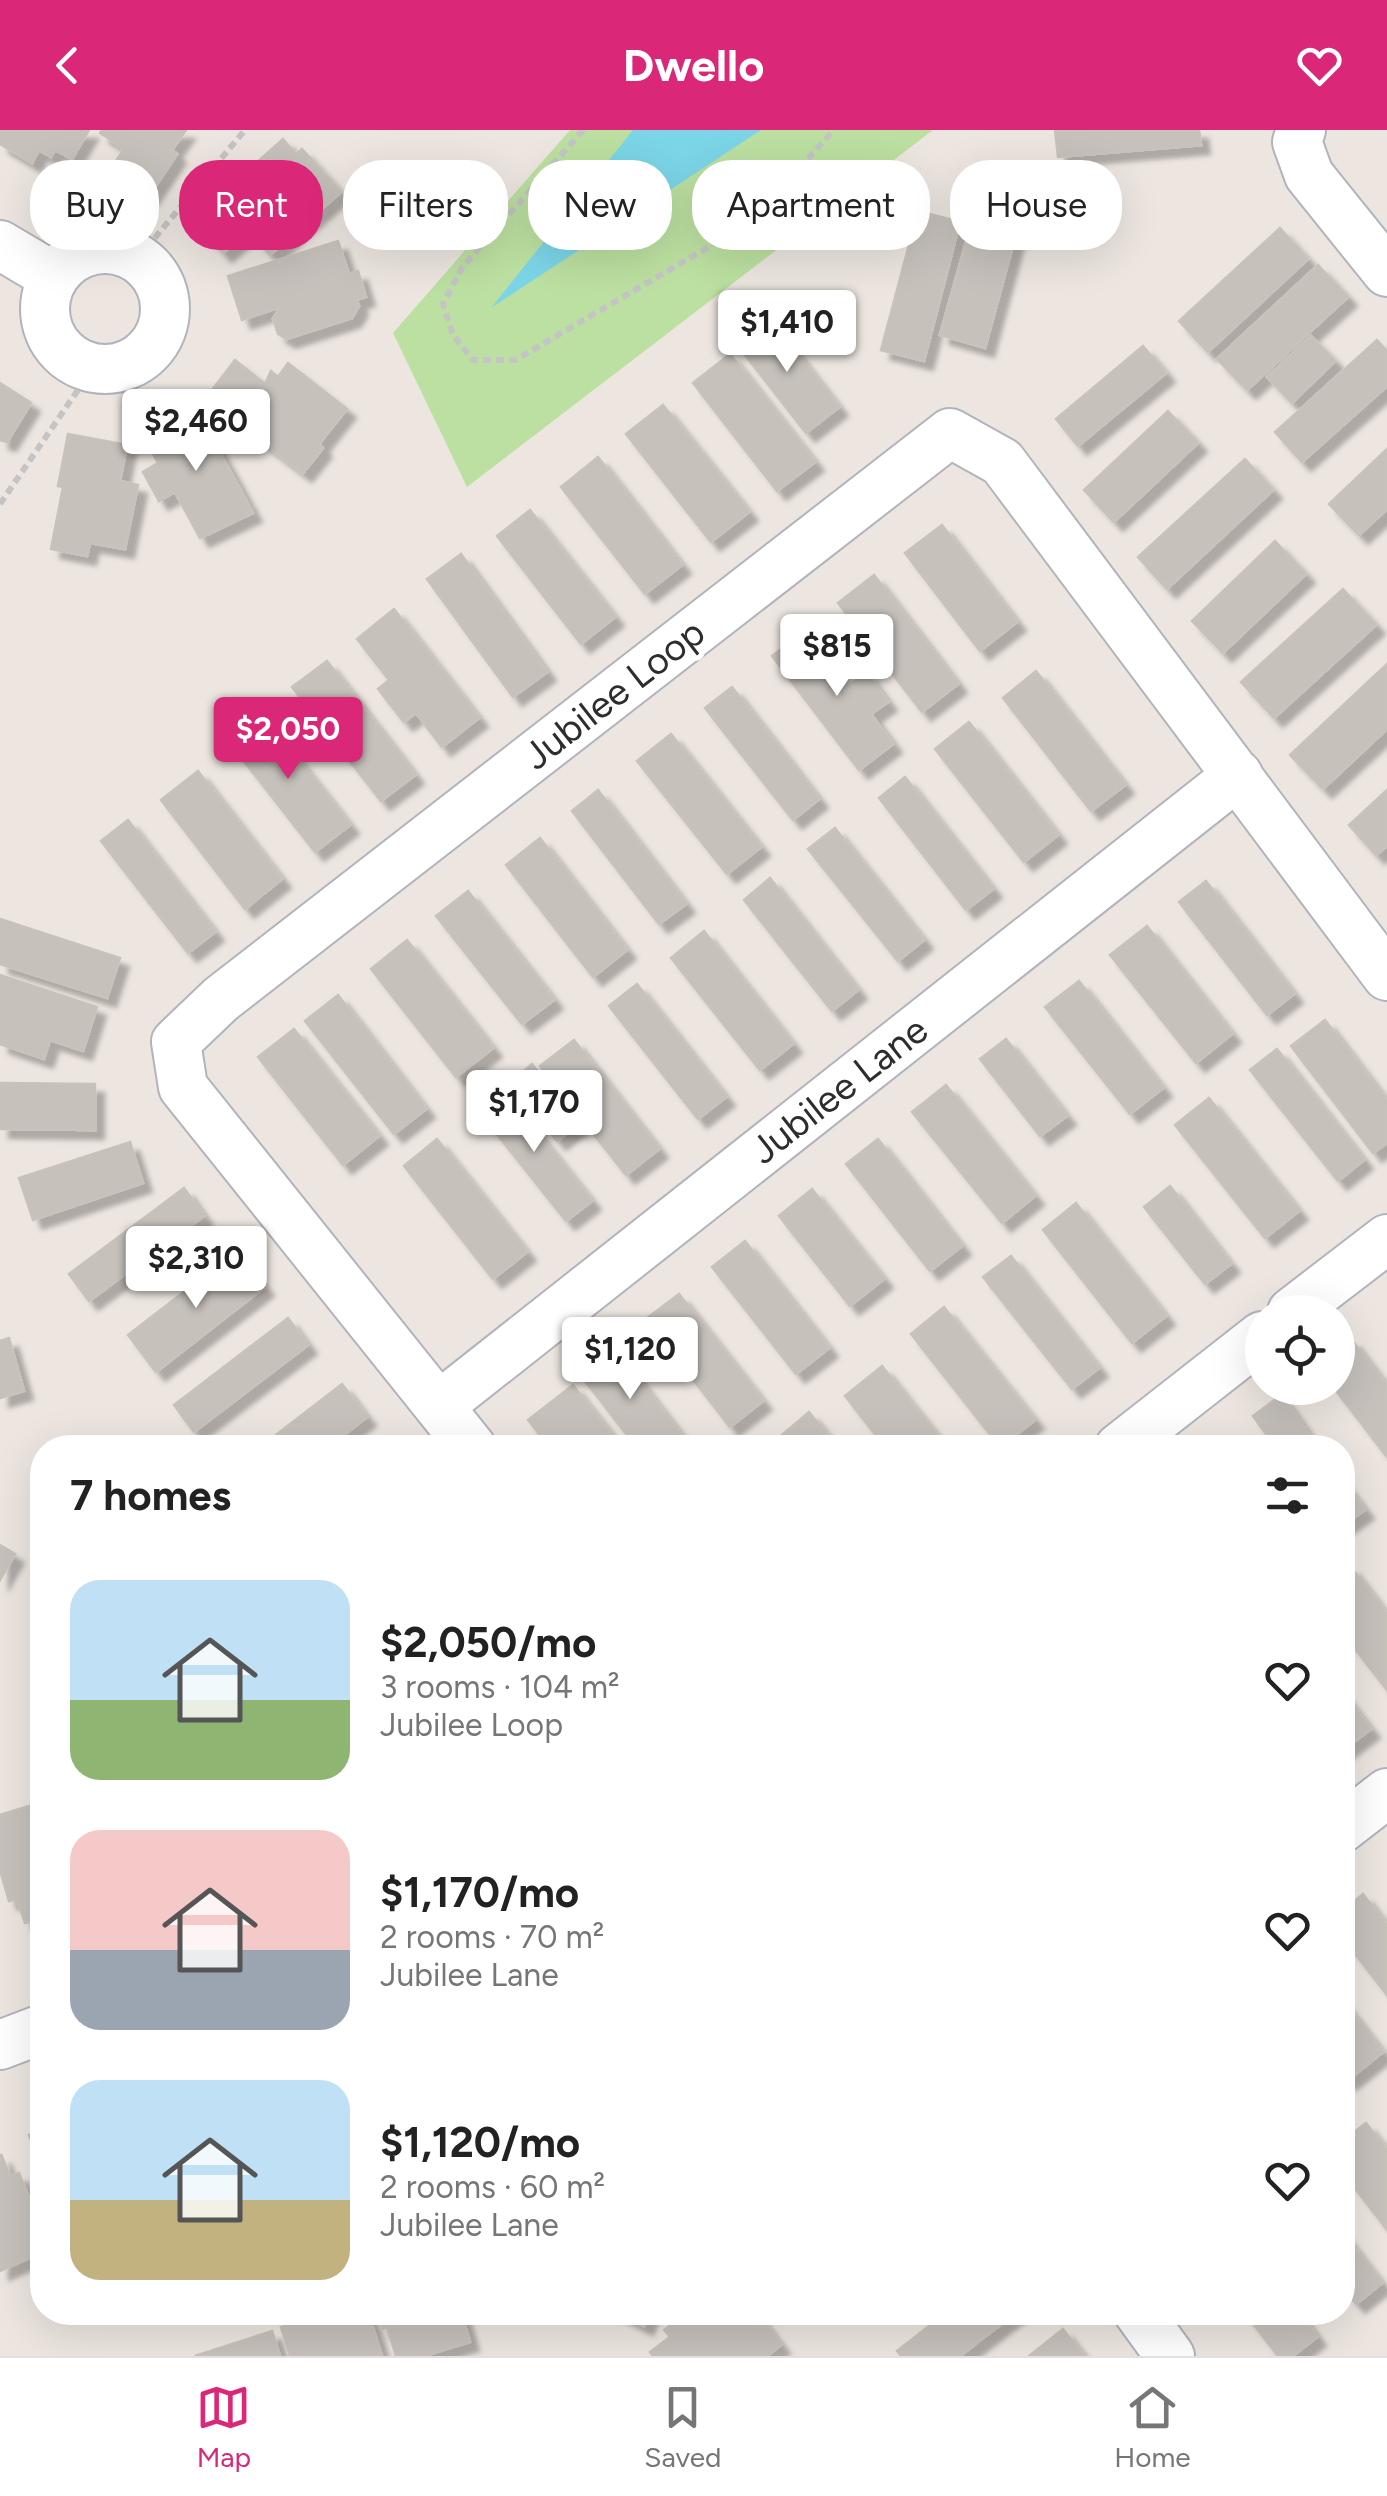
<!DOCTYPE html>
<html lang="en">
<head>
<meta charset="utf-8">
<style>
	body { margin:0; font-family:Figtree,sans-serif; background:#f6f6f6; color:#222; height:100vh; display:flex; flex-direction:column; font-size:38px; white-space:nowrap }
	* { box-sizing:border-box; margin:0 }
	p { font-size:32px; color:#767676 }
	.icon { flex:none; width:55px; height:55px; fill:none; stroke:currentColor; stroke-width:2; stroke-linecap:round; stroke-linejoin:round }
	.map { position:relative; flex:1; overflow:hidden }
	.panel { position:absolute; left:30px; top:1305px; width:1325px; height:890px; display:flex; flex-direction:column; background:#fff; border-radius:40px; box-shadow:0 10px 40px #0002 }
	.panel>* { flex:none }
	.top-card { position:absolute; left:30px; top:30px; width:1328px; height:90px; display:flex; gap:20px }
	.buttons { position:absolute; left:1245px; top:1165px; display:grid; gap:20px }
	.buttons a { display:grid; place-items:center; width:110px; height:110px; border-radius:50%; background:#fff; box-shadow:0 10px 40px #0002; font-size:50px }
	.price { position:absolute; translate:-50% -85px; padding:0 22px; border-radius:10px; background:#fff; color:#222; font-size:32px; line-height:65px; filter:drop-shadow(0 2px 5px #0008) }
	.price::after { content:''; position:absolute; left:50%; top:60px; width:30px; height:22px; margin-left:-15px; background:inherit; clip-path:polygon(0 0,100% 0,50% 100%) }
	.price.selected { background:#db2777; color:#fff }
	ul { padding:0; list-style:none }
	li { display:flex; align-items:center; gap:30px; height:250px; padding:0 40px }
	li span { display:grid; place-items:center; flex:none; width:280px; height:200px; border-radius:30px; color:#555 }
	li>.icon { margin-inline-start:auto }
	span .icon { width:120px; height:120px; fill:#fffc; stroke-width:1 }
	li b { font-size:42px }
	h2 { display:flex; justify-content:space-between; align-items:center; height:120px; padding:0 40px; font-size:42px }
	.pill { padding:0 35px; border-radius:40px; background:#fff; box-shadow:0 10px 40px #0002; font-size:35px; line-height:90px }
	.pill.selected { background:#db2777; color:#fff }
	header { display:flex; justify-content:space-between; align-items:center; height:130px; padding:0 40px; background:#db2777; color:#fff; font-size:45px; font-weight:700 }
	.tabs { display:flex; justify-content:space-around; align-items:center; height:140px; border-top:2px solid #e0e0e0; background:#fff; font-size:28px; color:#767676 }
	.tabs a { display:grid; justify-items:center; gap:5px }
	.tabs .selected { color:#db2777 }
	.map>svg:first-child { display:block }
</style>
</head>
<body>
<header><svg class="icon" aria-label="back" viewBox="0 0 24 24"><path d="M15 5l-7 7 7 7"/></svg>Dwello<svg class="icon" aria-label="heart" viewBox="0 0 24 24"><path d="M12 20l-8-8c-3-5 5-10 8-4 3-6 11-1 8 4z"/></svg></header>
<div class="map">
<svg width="1387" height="2226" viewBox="0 0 1387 2226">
	<defs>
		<filter id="shadow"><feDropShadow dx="9" dy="9" stdDeviation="2.5" flood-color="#0004"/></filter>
	</defs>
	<rect width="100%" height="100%" fill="#ede6e0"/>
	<path fill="#bce0a1" d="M570,0H933L467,357L393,203Z"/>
	<path fill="#7bd5e7" d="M633,0H761L491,178Z"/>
	<g fill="#c6c1bb" stroke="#c9c2ba" stroke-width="2.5" filter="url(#shadow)">
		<path d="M0,0H89L72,29L55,20L51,27L39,20L32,33L0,14Z"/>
		<path d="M102,0H186L172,20L177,24L149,66L110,40L124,19L100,3Z"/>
		<path d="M1055,0H1199L1201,15L1058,27Z"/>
		<path d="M283,9L296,24L302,19L341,62L270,125L249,101L223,123L193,90Z"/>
		<path d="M977,74L1021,86L985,218L940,205Z"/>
		<path d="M918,81L960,92L924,231L881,220Z"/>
		<path d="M1280,98L1308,129L1208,222L1179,191Z"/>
		<path d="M338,111L349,144L358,141L366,167L356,170L359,176L352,188L287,209L278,204L273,189L280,177L242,190L228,146Z"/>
		<path d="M1318,135L1348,167L1247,260L1217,229Z"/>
		<path d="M768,186L839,277L806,303L735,212Z"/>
		<path d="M1311,206L1335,231L1292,273L1267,247Z"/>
		<path d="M1377,210L1387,221V256L1302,332L1275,302Z"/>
		<path d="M1143,216L1166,243L1078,316L1056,289Z"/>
		<path d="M730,224L815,332L777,361L693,253Z"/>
		<path d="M235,230L265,254L271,241L278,247L288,233L347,279L319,314L323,318L303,343L205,269Z"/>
		<path d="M0,253L31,273L7,312L0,310Z"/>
		<path d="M194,275L253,383L200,408L175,362L159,371L143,342L158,333L152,322L163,316L153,298Z"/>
		<path d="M663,275L749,382L711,412L626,304Z"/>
		<path d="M1168,281L1198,313L1114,392L1084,360Z"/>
		<path d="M68,304L127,315L120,351L138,355L125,419L90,413L87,426L51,419L63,357L58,356Z"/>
		<path d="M1387,319V379L1359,405L1329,374Z"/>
		<path d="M598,327L682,435L645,464L561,357Z"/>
		<path d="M1245,329L1273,360L1167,459L1138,427Z"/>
		<path d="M530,380L615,487L581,514L497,406Z"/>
		<path d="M942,395L1017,492L980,521L905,423Z"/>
		<path d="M1275,411L1306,444L1223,523L1192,491Z"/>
		<path d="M461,424L547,542L513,567L427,449Z"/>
		<path d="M874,445L958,554L922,582L838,473Z"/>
		<path d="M1343,459L1376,495L1274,588L1241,552Z"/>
		<path d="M394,479L479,588L442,617L416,583L404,592L378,559L389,550L357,509Z"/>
		<path d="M806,500L848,556L866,542L888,572L871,584L893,614L859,640L772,526Z"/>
		<path d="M327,531L415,645L381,671L292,557Z"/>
		<path d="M1387,534V599L1323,659L1290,625Z"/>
		<path d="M1036,541L1125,655L1091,681L1003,568Z"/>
		<path d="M732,557L819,669L793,690L705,578Z"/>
		<path d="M261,582L350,695L315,722L226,608Z"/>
		<path d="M969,592L1058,705L1024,732L935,619Z"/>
		<path d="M671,604L761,717L727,744L637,631Z"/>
		<path d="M198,641L282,749L245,779L161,670Z"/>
		<path d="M905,647L993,759L966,780L879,668Z"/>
		<path d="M598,660L686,774L659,794L572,681Z"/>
		<path d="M1387,660V716L1376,725L1349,695Z"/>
		<path d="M128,690L215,802L188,823L101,711Z"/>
		<path d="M835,698L924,810L898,831L808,719Z"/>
		<path d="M540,708L627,820L593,847L506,735Z"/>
		<path d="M770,748L858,860L832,881L744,770Z"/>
		<path d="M1206,751L1294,864L1267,885L1179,772Z"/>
		<path d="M468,761L554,870L522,894L436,786Z"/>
		<path d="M0,789L120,828L107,868L0,834Z"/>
		<path d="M1147,796L1232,904L1196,933L1110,825Z"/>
		<path d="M704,801L793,914L760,940L671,828Z"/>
		<path d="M407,810L493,918L456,947L371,839Z"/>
		<path d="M0,845L97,877L83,921L50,910L44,929L0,914Z"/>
		<path d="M1079,851L1163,958L1130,984L1045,877Z"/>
		<path d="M637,854L726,967L698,989L609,876Z"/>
		<path d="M338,865L426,979L394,1004L305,891Z"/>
		<path d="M1325,890L1387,971V1013L1373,1023L1291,916Z"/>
		<path d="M294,899L379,1006L343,1035L258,927Z"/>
		<path d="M1006,909L1067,986L1040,1006L980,929Z"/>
		<path d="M574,910L659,1019L626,1045L540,936Z"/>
		<path d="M1277,919L1364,1030L1338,1051L1250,940Z"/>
		<path d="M532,934L579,994L557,1011L511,952Z"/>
		<path d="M0,953L95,954V1000L0,999Z"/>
		<path d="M946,955L1035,1066L1002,1093L912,982Z"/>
		<path d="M503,959L592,1071L566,1091L477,979Z"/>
		<path d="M1209,968L1299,1081L1265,1108L1175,995Z"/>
		<path d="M437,1009L527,1122L493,1149L404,1036Z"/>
		<path d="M878,1009L962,1116L930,1141L846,1034Z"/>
		<path d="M130,1012L143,1053L33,1090L19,1048Z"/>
		<path d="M1170,1056L1231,1134L1205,1154L1144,1077Z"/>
		<path d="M184,1058L204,1086L89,1171L69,1144Z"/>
		<path d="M812,1059L884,1149L850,1176L779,1086Z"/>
		<path d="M1076,1073L1166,1186L1132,1213L1043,1100Z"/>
		<path d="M745,1111L829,1218L796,1244L712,1137Z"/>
		<path d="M237,1121L265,1157L156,1242L128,1205Z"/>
		<path d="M1011,1126L1099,1238L1072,1259L983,1147Z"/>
		<path d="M679,1164L763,1271L730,1297L646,1189Z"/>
		<path d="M944,1177L1035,1290L1000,1317L911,1204Z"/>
		<path d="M288,1188L308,1215L194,1302L174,1275Z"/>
		<path d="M9,1208L24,1261L0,1268V1211Z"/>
		<path d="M1351,1209L1387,1256V1327L1334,1258H1338V1219Z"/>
		<path d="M613,1216L683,1307L669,1318H637L579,1243Z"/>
		<path d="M882,1236L947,1318H886L845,1266Z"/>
		<path d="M342,1254L367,1287L327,1318H259Z"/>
		<path d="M573,1255L622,1318H550L528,1290Z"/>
		<path d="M1281,1265L1319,1318H1276L1253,1286Z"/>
		<path d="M809,1282L838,1318H793L782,1305Z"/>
		<path d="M1342,1350L1365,1380L1342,1396Z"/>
		<path d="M0,1415L15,1424L0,1450Z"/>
		<path d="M1350,1436L1387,1484V1560L1342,1502V1442Z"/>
		<path d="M1342,1562L1371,1599L1342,1621Z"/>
		<path d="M42,1672V1788L25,1793L17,1769L9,1771L0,1740V1685Z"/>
		<path d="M1363,1764L1387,1795V1865L1342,1807V1781Z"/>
		<path d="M1342,1870L1383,1922L1347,1951L1342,1945Z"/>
		<path d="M1366,1993L1387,2020V2100L1342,2041V2011Z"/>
		<path d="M42,2000V2058L34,2035L40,2033L29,2005Z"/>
		<path d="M1,2024L10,2046L19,2043L42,2100V2115L31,2120L34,2126L0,2141Z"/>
		<path d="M1342,2102L1382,2153L1356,2174L1342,2157Z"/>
		<path d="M327,2182H368L382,2226H290L281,2197Z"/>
		<path d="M377,2182H461L470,2212L424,2226H396L387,2197L382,2199Z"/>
		<path d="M616,2182H650L644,2196Z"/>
		<path d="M687,2182H756L781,2215L767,2226H653L650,2222L670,2207L664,2200Z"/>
		<path d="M947,2182H1017L960,2226H901L897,2221Z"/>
		<path d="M1244,2182H1299L1317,2207L1293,2226H1278Z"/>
		<path d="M1063,2199L1084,2226H1029Z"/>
		<path d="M272,2201L280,2226H195Z"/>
	</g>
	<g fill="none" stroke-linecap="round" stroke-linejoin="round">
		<defs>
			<g id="minor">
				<path d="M1301,0L1297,12L1309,45L1387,142"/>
				<path d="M0,115L54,147"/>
				<circle cx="105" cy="179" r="60"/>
				<path d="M1292,1182L1387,1109"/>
				<path d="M440,1275L1238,645"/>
				<path d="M472,1318L183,957L176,912L221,869L950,303L1002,332L1387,846"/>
				<path d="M1119,1318L1262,1206"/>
				<path d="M1342,1698L1387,1663"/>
				<path d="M0,1915L42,1899"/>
				<path d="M1138,2182L1170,2226"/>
			</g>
		</defs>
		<use href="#minor" stroke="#b1b4bc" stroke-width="52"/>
		<g stroke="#c4c4c4" stroke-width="6" stroke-dasharray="8 5" stroke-linecap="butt">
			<path d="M583,0L462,138L443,174L453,205L473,230H515L731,104L760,82L834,0"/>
			<path d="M138,128L245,0"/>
			<path d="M0,374L93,238"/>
		</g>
		<use href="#minor" stroke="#fff" stroke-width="48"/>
	</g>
	<g text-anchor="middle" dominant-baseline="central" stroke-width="10" stroke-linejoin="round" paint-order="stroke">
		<g font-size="38" fill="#2d2d2d" stroke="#fff">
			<text transform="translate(614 564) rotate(-38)">Jubilee Loop</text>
			<text transform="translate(839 960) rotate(-38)">Jubilee Lane</text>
		</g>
	</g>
</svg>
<div class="buttons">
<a><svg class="icon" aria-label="locate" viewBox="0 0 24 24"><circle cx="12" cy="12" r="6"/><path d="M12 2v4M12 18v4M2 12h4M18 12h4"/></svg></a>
</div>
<b class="price" style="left:787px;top:245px">$1,410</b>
<b class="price" style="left:196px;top:344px">$2,460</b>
<b class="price" style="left:837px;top:569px">$815</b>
<b class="price selected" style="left:288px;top:652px">$2,050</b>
<b class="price" style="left:534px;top:1025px">$1,170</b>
<b class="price" style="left:196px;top:1181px">$2,310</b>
<b class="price" style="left:630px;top:1272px">$1,120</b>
<div class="top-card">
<a class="pill">Buy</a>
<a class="pill selected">Rent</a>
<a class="pill">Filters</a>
<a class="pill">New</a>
<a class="pill">Apartment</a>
<a class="pill">House</a>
</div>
<section class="panel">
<h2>7 homes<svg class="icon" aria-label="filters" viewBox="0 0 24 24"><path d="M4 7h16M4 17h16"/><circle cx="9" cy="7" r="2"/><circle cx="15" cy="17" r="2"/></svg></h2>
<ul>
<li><span style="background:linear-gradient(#bfe0f5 60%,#8fb573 0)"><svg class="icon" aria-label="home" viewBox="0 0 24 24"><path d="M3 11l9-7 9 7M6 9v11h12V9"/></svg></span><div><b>$2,050/mo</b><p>3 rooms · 104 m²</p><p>Jubilee Loop</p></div><svg class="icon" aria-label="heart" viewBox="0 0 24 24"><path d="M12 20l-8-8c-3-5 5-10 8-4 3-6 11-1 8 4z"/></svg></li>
<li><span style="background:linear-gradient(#f6c9c9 60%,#9aa5b1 0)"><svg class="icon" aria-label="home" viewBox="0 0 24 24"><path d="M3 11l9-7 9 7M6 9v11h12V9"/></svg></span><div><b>$1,170/mo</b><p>2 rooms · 70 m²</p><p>Jubilee Lane</p></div><svg class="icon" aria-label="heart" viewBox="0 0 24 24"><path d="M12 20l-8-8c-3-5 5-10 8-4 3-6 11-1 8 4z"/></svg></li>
<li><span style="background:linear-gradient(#bfe0f5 60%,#c2b280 0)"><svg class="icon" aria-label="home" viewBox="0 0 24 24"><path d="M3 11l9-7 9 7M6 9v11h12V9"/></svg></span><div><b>$1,120/mo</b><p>2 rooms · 60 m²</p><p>Jubilee Lane</p></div><svg class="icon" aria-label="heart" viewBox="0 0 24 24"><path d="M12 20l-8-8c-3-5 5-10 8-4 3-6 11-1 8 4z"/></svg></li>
</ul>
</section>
</div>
<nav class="tabs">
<a class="selected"><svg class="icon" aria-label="map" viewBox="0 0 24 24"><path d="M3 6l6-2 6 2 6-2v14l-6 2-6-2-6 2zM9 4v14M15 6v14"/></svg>Map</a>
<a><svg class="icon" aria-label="saved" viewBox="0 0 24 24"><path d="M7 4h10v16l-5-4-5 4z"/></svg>Saved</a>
<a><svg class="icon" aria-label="home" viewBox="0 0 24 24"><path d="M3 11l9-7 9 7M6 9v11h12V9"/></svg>Home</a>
</nav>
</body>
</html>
